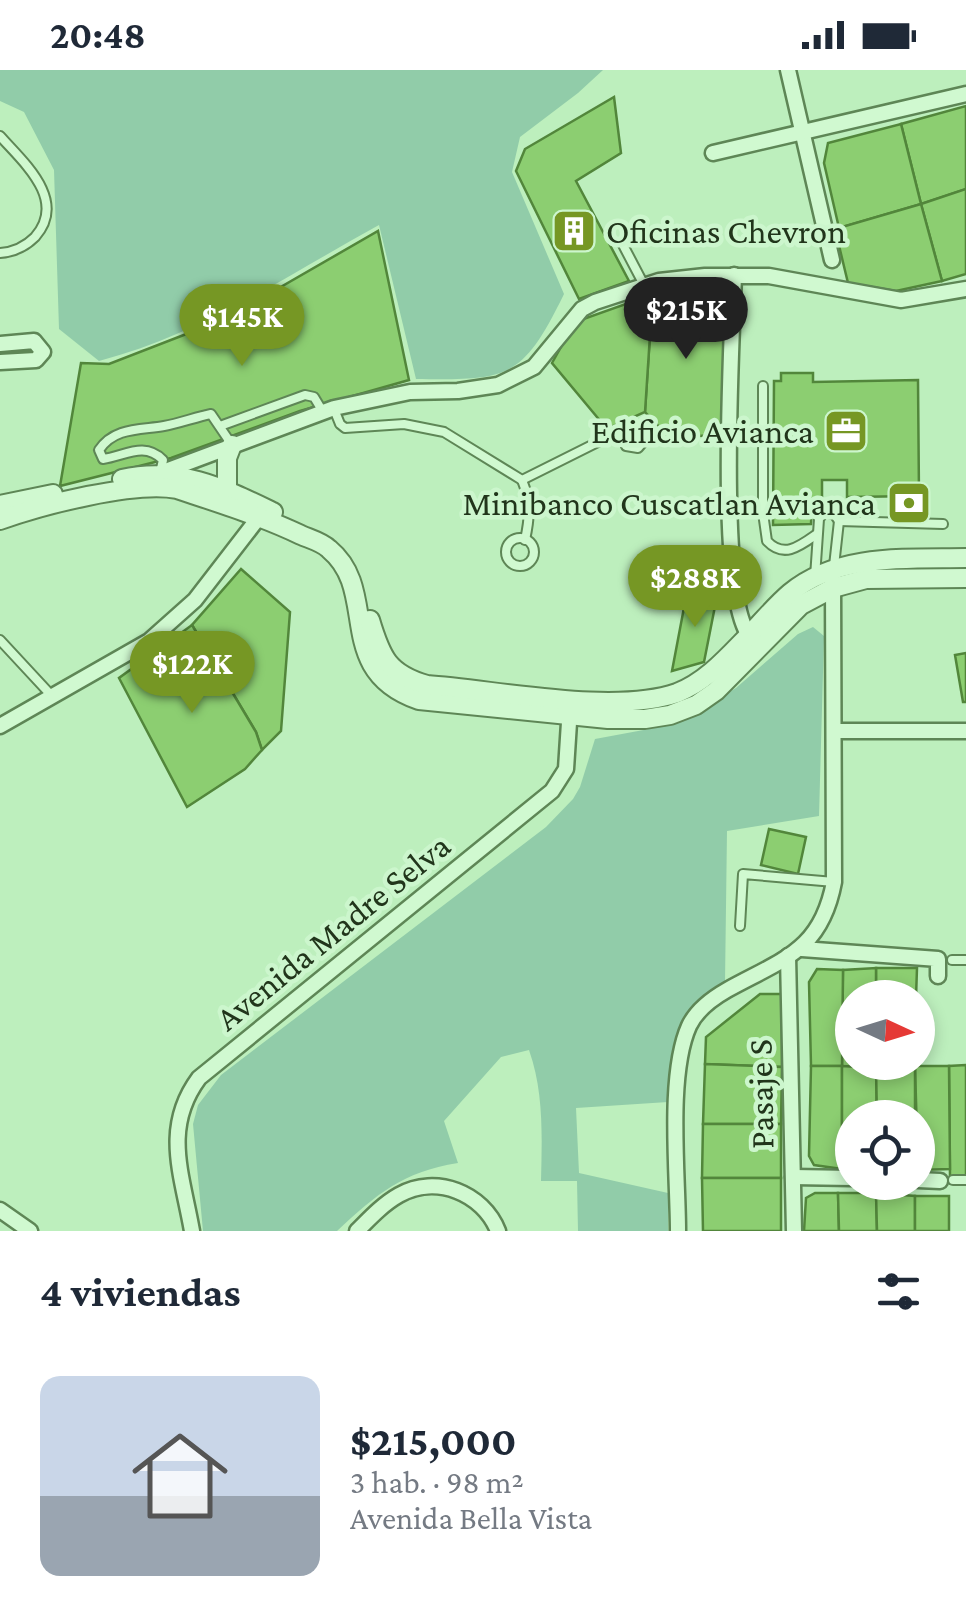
<!DOCTYPE html>
<html lang="es">
<head>
<meta charset="utf-8">
<style>
	body { margin:0; font-family:"Crimson Pro",serif; background:#f2f2f3; color:#1f2937; height:100vh; display:flex; flex-direction:column; font-size:38px; white-space:nowrap }
	* { box-sizing:border-box; margin:0 }
	p { font-size:32px; color:#747a83 }
	.icon { flex:none; width:55px; height:55px; fill:none; stroke:currentColor; stroke-width:2; stroke-linecap:round; stroke-linejoin:round }
	.map { position:relative; height:1161px; overflow:hidden }
	.drawer { display:flex; flex-direction:column; background:#fff; flex:1 }
	.drawer>* { flex:none }
	.needle { width:65px; rotate:94deg }
	.controls { position:absolute; left:835px; top:910px; display:grid; gap:20px }
	.controls a { display:grid; place-items:center; width:100px; height:100px; border-radius:50%; background:#fff; box-shadow:0 5px 15px #0003; font-size:50px }
	.price { position:absolute; translate:-50% -85px; padding:0 22px; border-radius:35px; background:#769724; color:#fff; font-size:32px; line-height:65px; filter:drop-shadow(0 2px 5px #0008) }
	.price::after { content:''; position:absolute; left:50%; top:60px; width:30px; height:22px; margin-left:-15px; background:inherit; clip-path:polygon(0 0,100% 0,50% 100%) }
	.price.active { background:#222; color:#fff }
	ul { padding:0; list-style:none }
	li { display:flex; align-items:center; gap:30px; height:250px; padding:0 40px }
	li+li { border-top:2px solid #e0e1e3 }
	li span { display:grid; place-items:center; flex:none; width:280px; height:200px; border-radius:20px; color:#555 }
	li>.icon { margin-inline-start:auto }
	span .icon { width:120px; height:120px; fill:#fffc; stroke-width:1 }
	li b { font-size:42px }
	h2 { display:flex; justify-content:space-between; align-items:center; height:120px; padding:0 40px; font-size:42px }
	.status { display:flex; justify-content:space-between; align-items:center; height:70px; padding:0 50px; background:#fff; direction:ltr }
	.status svg { height:28px; fill:currentColor }
	.map>svg:first-child { display:block }
</style>
</head>
<body>
<div class="status"><b>20:48</b><svg viewBox="0 0 49 12"><path d="M0 12V9h3v3zM5 12V6h3v6zM10 12V3h3v9zM15 12V0h3v12zM26 1h20v11H26zM47 4h2v5h-2z"/></svg></div>
<div class="map">
<svg width="966" height="1161" viewBox="0 0 966 1161">
	<rect width="100%" height="100%" fill="#bdefbd"/>
	<g fill="#91cca9">
		<path d="M0,0H603L578,23L520,67L512,102L564,224C522,310 508,310 416,309L379,155C288,205 200,265 99,291L59,259L54,100L24,42L0,31Z"/>
		<path d="M813,557L824,566L819,746L727,761L725,912C671,954 671,967 668,1032L576,1038L579,1103L668,1123V1161H578L577,1111H541C542,1067 544,1022 529,980L501,987L444,1051L458,1093C402,1102 377,1124 337,1161H203L193,1054L198,1035L221,1005L546,757L573,729L580,717L595,669L665,656L687,648L736,618L798,564Z"/>
	</g>
	<g fill="#8cce71" stroke="#52863b" stroke-width="2.5">
		<path d="M614,27L621,83L576,111L629,211L579,229L516,101L525,79Z"/>
		<path d="M966,36V119L921,134L901,54Z"/>
		<path d="M901,54L921,134L839,158L824,93L828,73Z"/>
		<path d="M966,119V204L942,211L921,134Z"/>
		<path d="M921,134L942,211L896,221L848,213L835,159Z"/>
		<path d="M378,161L409,310L300,341L171,388L60,416L81,293L109,294L225,249Z"/>
		<path d="M724,215L723,365L669,367L645,342L650,265L634,231Z"/>
		<path d="M634,231L650,265L645,342L607,359L552,293L575,252Z"/>
		<path d="M781,303H813V312L918,310L919,426L847,427V410H822V433H812L811,454L773,455L774,311H781Z"/>
		<path d="M241,499L290,542L281,661L262,680L256,662L192,555Z"/>
		<path d="M718,521L704,592L672,601L686,527Z"/>
		<path d="M192,555L256,662L262,680L245,699L187,737L119,608Z"/>
		<path d="M966,583V632H963L955,585Z"/>
		<path d="M769,759L806,767L798,804L761,795Z"/>
		<path d="M876,898H917L916,928H876Z"/>
		<path d="M876,898V928H852V992H876V998L842,996L843,900Z"/>
		<path d="M817,899L843,900L842,996H811L809,912Z"/>
		<path d="M760,924H782V997L705,994L706,967Z"/>
		<path d="M876,992H915V996L876,998Z"/>
		<path d="M705,994L782,997L781,1054H703Z"/>
		<path d="M966,995V1106H950L949,996Z"/>
		<path d="M811,996H842V1099L814,1095L809,1086Z"/>
		<path d="M842,996L876,998L877,1048H852V1100L842,1099Z"/>
		<path d="M915,996H949L950,1099L918,1100Z"/>
		<path d="M915,996V1048H877L876,998Z"/>
		<path d="M703,1054H781V1108H702Z"/>
		<path d="M702,1108H781V1161H703Z"/>
		<path d="M815,1123H838L839,1161H804L806,1128Z"/>
		<path d="M838,1123H876L877,1161H839Z"/>
		<path d="M876,1123L915,1126V1161H877Z"/>
		<rect x="915" y="1126" width="34" height="35"/>
	</g>
	<g fill="none" stroke-linecap="round" stroke-linejoin="round">
		<defs>
			<g id="service">
				<path d="M0,66C23,92 68,130 35,167C25,177 14,182 0,183"/>
				<path d="M622,173L644,215"/>
				<path d="M763,316V443L767,471C784,489 800,476 817,464"/>
				<path d="M334,339L340,354L345,358L404,354L444,362L522,410L602,370L623,367L633,357L642,360L644,371L638,378L626,376L623,367"/>
				<path d="M220,356L305,325L314,327L323,342"/>
				<path d="M160,403L163,390C144,371 125,386 103,389L99,380C114,357 141,360 164,356C180,353 196,347 211,344L232,375"/>
				<path d="M522,410C531,432 530,447 525,470"/>
				<circle cx="520" cy="482" r="14"/>
				<path d="M834,496L839,451"/>
				<path d="M815,507L819,449L824,442L834,444L839,451L943,454"/>
				<path d="M0,570L51,625"/>
				<path d="M740,856L743,804L834,812"/>
				<path d="M952,890H966"/>
				<path d="M953,1110H966"/>
			</g>
			<g id="minor">
				<path d="M788,0L832,190"/>
				<path d="M713,83L966,24"/>
				<path d="M734,205C732,269 717,523 749,565"/>
				<path d="M0,274L34,271L43,282L36,290L0,292"/>
				<path d="M160,403L334,338L410,322L458,321L498,315L534,297L582,239L595,232L659,211L705,206H769L901,230L966,219"/>
				<path d="M0,656L149,571L195,530L263,442"/>
				<path d="M834,661H966"/>
				<path d="M802,879L938,889V906"/>
				<path d="M788,886L794,1161"/>
				<path d="M793,1107L852,1108"/>
				<path d="M918,1110L940,1111"/>
				<path d="M0,1140L30,1161"/>
				<path d="M192,1161C182,1104 162,1058 199,1008L552,721L566,699L570,637"/>
				<path d="M357,1161C370,1148 383,1134 399,1125C436,1104 483,1123 498,1161"/>
				<path d="M678,1161C678,1105 667,1005 689,956C696,941 713,928 727,920C783,889 821,881 834,812L833,511"/>
			</g>
			<g id="tertiary">
				<path d="M122,409C179,396 223,418 273,442"/>
				<path d="M227,428V388L232,375"/>
				<path d="M0,435L53,424"/>
				<path d="M0,450C42,435 134,411 177,419C219,433 261,446 301,465C310,469 322,472 329,479C381,522 332,600 419,630L608,649H645L670,645L696,635L716,621L801,535L833,518L866,509L966,508"/>
				<path d="M370,550C381,587 388,604 427,615C497,620 613,645 677,623C708,611 730,584 753,561C765,548 777,534 790,523C838,483 908,489 966,488"/>
			</g>
		</defs>
		<use href="#service" stroke="#5e8656" stroke-width="12"/>
		<use href="#minor" stroke="#5e8656" stroke-width="19"/>
		<use href="#tertiary" stroke="#5e8656" stroke-width="22"/>
		<use href="#service" stroke="#d0f9d0" stroke-width="8"/>
		<use href="#minor" stroke="#d0f9d0" stroke-width="14"/>
		<use href="#tertiary" stroke="#d0f9d0" stroke-width="18"/>
	</g>
	<defs>
		<symbol id="building-square" viewBox="-11 -11 22 22"><rect x="-9" y="-9" width="18" height="18" rx="4" fill="#769724" stroke="#ccf6cd"/><path d="M-4-6H4V6H1V3H-1V6H-4ZM-2.5-4.3h1.7v1.8h-1.7ZM.8-4.3h1.7v1.8H.8ZM-2.5-1h1.7V.8h-1.7ZM.8-1h1.7V.8H.8Z" fill="#fff"/></symbol>
		<symbol id="office-square" viewBox="-11 -11 22 22"><rect x="-9" y="-9" width="18" height="18" rx="4" fill="#769724" stroke="#ccf6cd"/><path d="M-6-3h4V-5.5h4V-3h4V5H-6ZM-1-4.5V-3h2v-1.5ZM-6 0V1H6V0Z" fill="#fff"/></symbol>
		<symbol id="bank-square" viewBox="-11 -11 22 22"><rect x="-9" y="-9" width="18" height="18" rx="4" fill="#769724" stroke="#ccf6cd"/><path d="M-6-4H6V4H-6ZM0-2.3a2.3 2.3 0 1 0 0 4.6a2.3 2.3 0 1 0 0-4.6Z" fill="#fff"/></symbol>
	</defs>
	<g fill-rule="evenodd">
		<use href="#building-square" x="549" y="136" width="50" height="50"/>
		<use href="#office-square" x="821" y="336" width="50" height="50"/>
		<use href="#bank-square" x="884" y="408" width="50" height="50"/>
	</g>
	<g text-anchor="middle" dominant-baseline="central" stroke-width="9" stroke-linejoin="round" paint-order="stroke">
		<g font-size="35" fill="#21351b" stroke="#ccf6cd" text-anchor="end">
			<text x="606" y="161" text-anchor="start">Oficinas Chevron</text>
			<text x="814" y="361">Edificio Avianca</text>
			<text x="876" y="433">Minibanco Cuscatlan Avianca</text>
		</g>
		<g font-size="35" fill="#21351b" stroke="#ccf6cd">
			<text transform="translate(333 862) rotate(-39)">Avenida Madre Selva</text>
			<text transform="translate(761 1024) rotate(-91)">Pasaje S</text>
		</g>
	</g>
</svg>
<div class="controls">
<a><svg class="needle" viewBox="-14 -14 28 28"><path d="M0-13l5 13h-10z" fill="#e53935"/><path d="M0 13l5-13h-10z" fill="#747a83"/></svg></a>
<a><svg class="icon" aria-label="locate" viewBox="0 0 24 24"><circle cx="12" cy="12" r="6"/><path d="M12 2v4M12 18v4M2 12h4M18 12h4"/></svg></a>
</div>
<b class="price active" style="left:686px;top:292px">$215K</b>
<b class="price" style="left:242px;top:299px">$145K</b>
<b class="price" style="left:695px;top:560px">$288K</b>
<b class="price" style="left:192px;top:646px">$122K</b>
</div>
<section class="drawer">
<h2>4 viviendas<svg class="icon" aria-label="filters" viewBox="0 0 24 24"><path d="M4 7h16M4 17h16"/><circle cx="9" cy="7" r="2"/><circle cx="15" cy="17" r="2"/></svg></h2>
<ul>
<li><span style="background:linear-gradient(#c9d6e8 60%,#9aa5b1 0)"><svg class="icon" aria-label="home" viewBox="0 0 24 24"><path d="M3 11l9-7 9 7M6 9v11h12V9"/></svg></span><div><b>$215,000</b><p>3 hab. · 98 m²</p><p>Avenida Bella Vista</p></div></li>
</ul>
</section>
</body>
</html>
